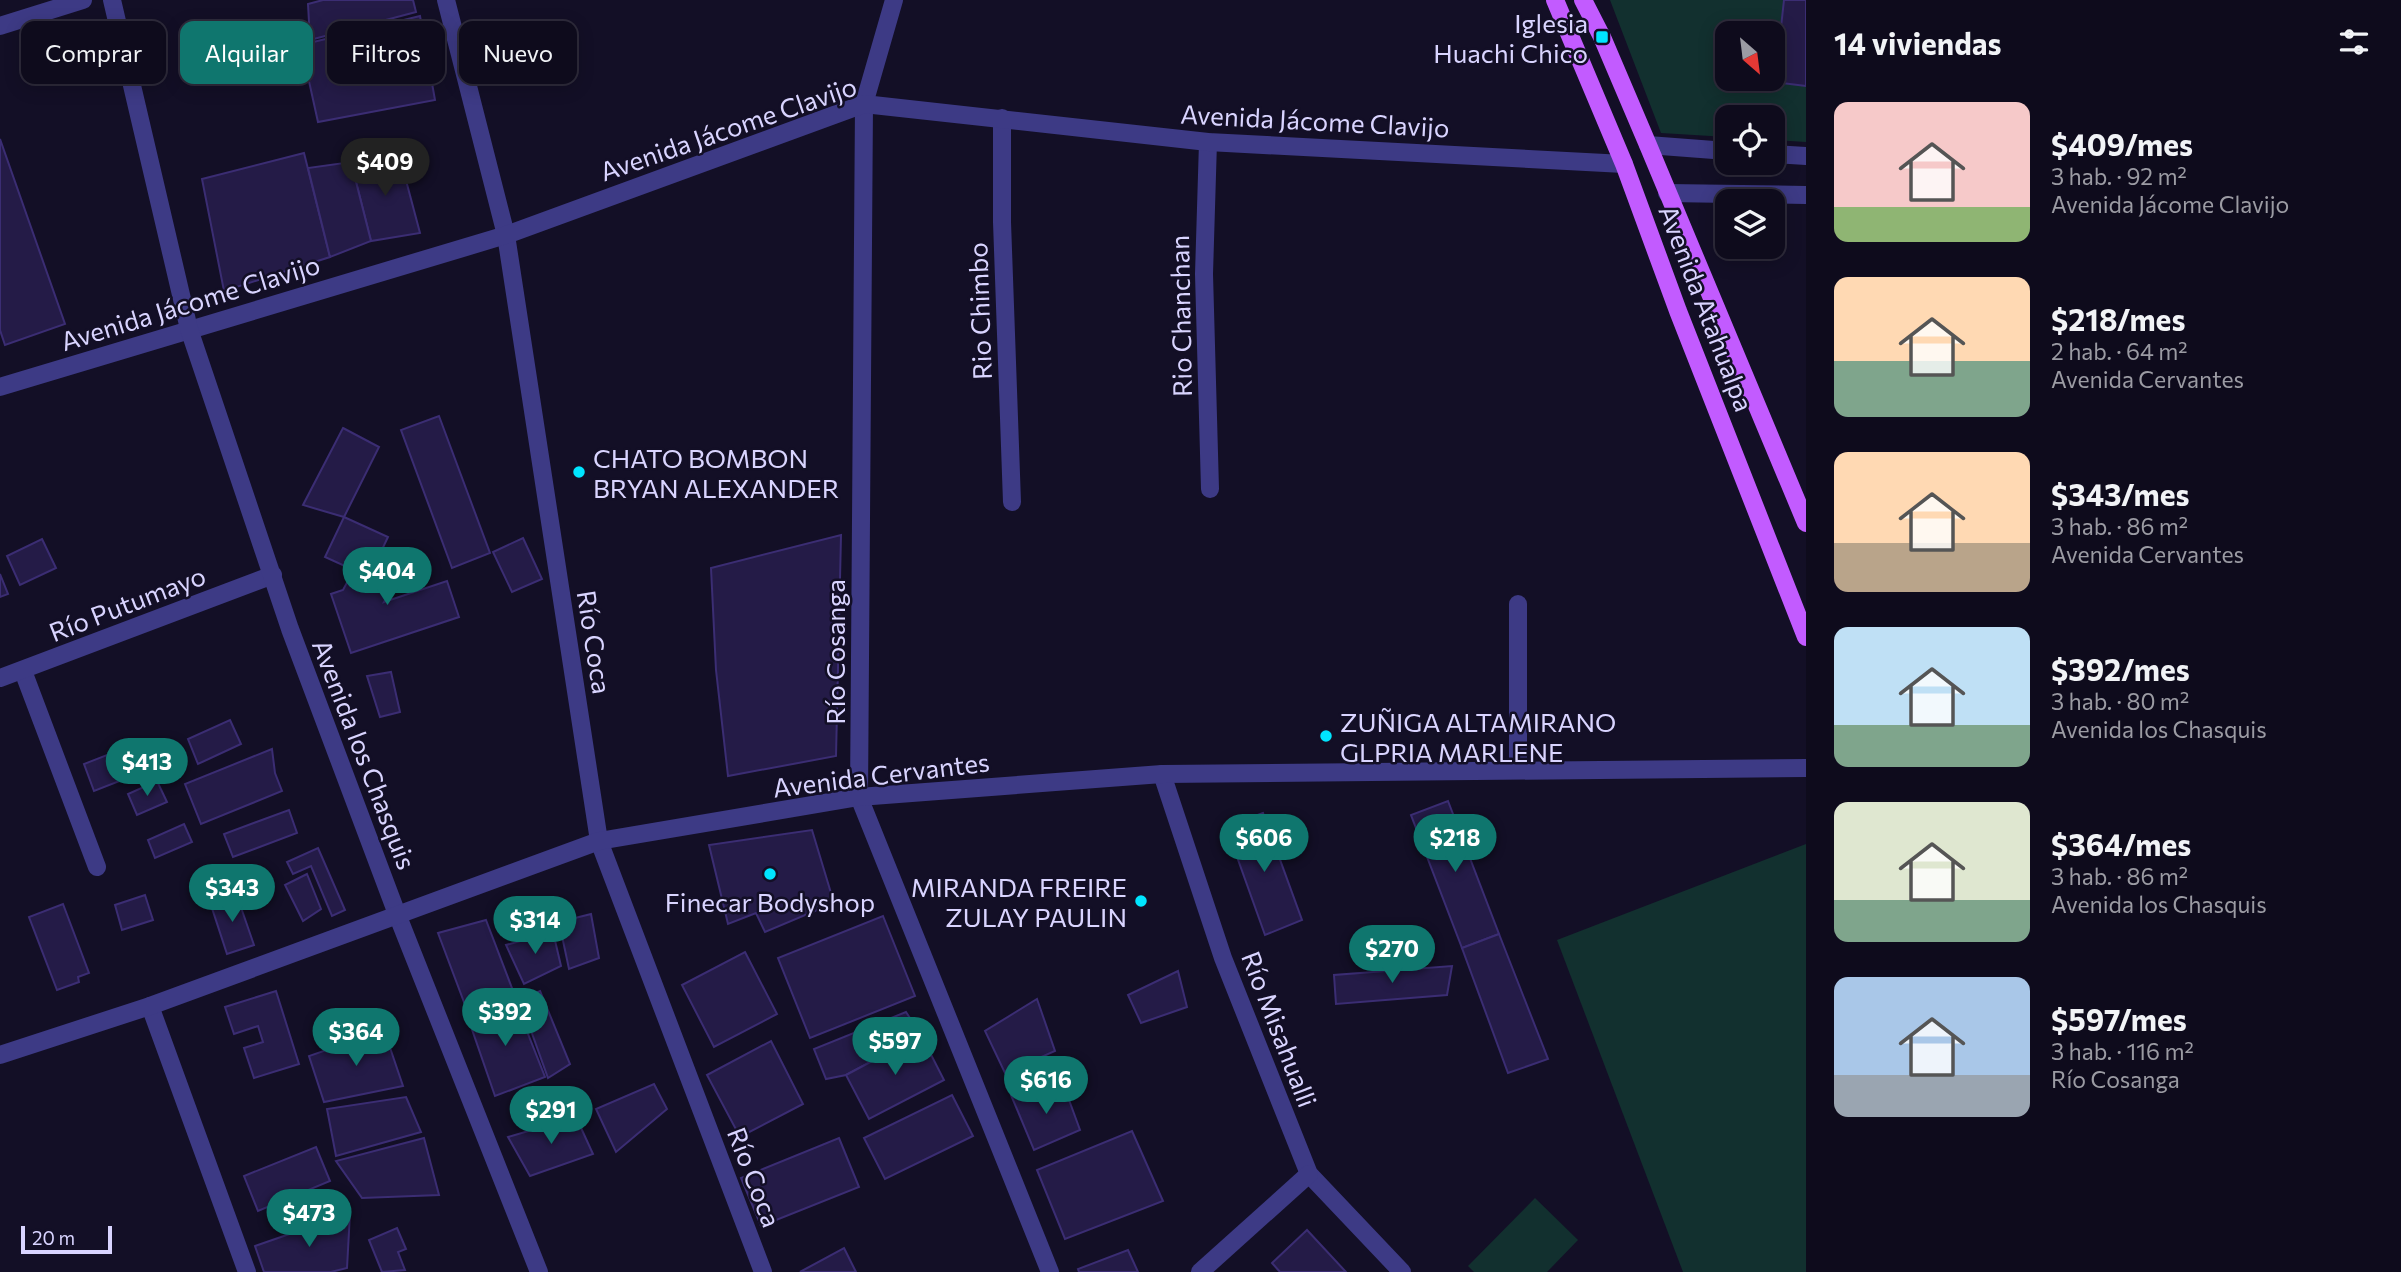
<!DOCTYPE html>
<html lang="es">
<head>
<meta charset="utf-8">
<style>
	body { margin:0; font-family:Commissioner,sans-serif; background:#171425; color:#f1f3f6; height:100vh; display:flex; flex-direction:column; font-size:26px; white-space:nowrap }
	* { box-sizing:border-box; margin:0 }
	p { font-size:23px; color:#9b9ba3 }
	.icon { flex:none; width:38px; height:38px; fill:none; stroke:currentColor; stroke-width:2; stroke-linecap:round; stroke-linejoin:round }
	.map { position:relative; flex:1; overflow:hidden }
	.panel { display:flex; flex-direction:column; background:#0e0b1c; width:595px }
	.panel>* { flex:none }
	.guide { position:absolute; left:21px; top:21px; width:665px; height:63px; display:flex; gap:14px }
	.needle { width:46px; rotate:152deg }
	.fabs { position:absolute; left:1715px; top:21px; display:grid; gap:14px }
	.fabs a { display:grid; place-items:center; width:70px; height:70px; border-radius:14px; background:#0e0b1c; box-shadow:0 4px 18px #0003,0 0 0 2px #2e2b3b; font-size:35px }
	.scale { position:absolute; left:21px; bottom:18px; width:91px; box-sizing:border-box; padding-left:7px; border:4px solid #d9d4ff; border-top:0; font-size:19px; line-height:24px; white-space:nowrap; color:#d9d4ff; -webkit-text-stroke:5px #130f26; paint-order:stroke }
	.price { position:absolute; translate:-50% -60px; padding:0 16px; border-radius:24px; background:#0f766e; color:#fff; font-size:23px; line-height:46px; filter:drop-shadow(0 2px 4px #0008) }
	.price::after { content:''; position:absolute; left:50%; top:42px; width:21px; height:16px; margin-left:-10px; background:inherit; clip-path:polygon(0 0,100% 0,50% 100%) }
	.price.on { background:#222; color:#fff }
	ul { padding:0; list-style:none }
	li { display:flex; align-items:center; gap:21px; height:175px; padding:0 28px }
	li span { display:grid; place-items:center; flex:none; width:196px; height:140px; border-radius:14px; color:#555 }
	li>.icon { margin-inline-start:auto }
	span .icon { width:84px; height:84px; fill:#fffc; stroke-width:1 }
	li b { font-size:30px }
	h2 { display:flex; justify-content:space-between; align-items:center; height:84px; padding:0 28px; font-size:30px }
	.chip { padding:0 24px; border-radius:14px; background:#0e0b1c; box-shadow:0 4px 18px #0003,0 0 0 2px #2e2b3b; font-size:24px; line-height:63px }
	.chip.on { background:#0f766e; color:#fff }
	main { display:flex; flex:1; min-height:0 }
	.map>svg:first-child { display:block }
</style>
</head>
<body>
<main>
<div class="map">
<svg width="1806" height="1272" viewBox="0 0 1806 1272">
	<rect width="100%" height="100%" fill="#130f26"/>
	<g fill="#12302f" fill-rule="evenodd">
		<path d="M1610,0H1806V142L1773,140V117H1727V137L1661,133ZM1727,33H1773V79H1727Z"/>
		<path d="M1806,844V1272H1683L1557,940Z"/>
		<path d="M1535,1198L1578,1240L1547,1272H1474L1468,1266Z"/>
	</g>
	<g fill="#241b47" stroke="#3b2d73" stroke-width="2">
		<path d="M323,0H413L416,12L310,40L308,4Z"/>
		<path d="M1784,0H1806V86L1775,82Z"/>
		<path d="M420,16L435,100L318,122L301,45Z"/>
		<path d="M0,139L65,324L5,345L0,330Z"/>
		<path d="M304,153L330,257L224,291L202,179Z"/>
		<path d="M399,154L420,233L371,241L351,162Z"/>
		<path d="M351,162L371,241L330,257L308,168Z"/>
		<path d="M439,416L490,553L452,568L401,430Z"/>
		<path d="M343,428L379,447L344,517L303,505Z"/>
		<path d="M344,517L388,537L369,577L325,557Z"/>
		<path d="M841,535L836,756L728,776L716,670L711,568Z"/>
		<path d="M523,538L542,579L512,592L493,552Z"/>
		<path d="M42,539L56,568L20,585L7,556Z"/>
		<path d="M362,555L398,575L384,602L447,581L459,617L351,653L331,594L343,590Z"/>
		<path d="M0,574L8,594L0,597Z"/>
		<path d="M391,672L400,712L380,717L367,676Z"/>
		<path d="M230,720L241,744L198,764L188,739Z"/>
		<path d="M125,748L135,775L94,791L84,764Z"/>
		<path d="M272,749L275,773L282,791L201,824L185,784Z"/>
		<path d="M157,781L167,802L137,815L128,794Z"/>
		<path d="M1448,801L1499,934L1462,948L1411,815Z"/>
		<path d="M289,810L297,833L233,857L224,834Z"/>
		<path d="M1263,813L1302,920L1265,935L1226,826Z"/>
		<path d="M184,824L192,842L155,858L148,840Z"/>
		<path d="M812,830L834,903L765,932L756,913L728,924L709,845Z"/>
		<path d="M318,848L345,910L332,916L311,866L293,874L287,862Z"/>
		<path d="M307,874L321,909L303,921L285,885Z"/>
		<path d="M236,893L254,945L227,954L210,902Z"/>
		<path d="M145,895L153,920L122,930L115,905Z"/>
		<path d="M63,904L89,973L78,977L79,982L57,990L29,917Z"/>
		<path d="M591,914L599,958L569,969L559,922Z"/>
		<path d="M883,916L915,996L810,1038L778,958Z"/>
		<path d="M486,920L515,996L467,1010L438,933Z"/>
		<path d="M553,932L561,966L524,984L506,945Z"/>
		<path d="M1499,934L1548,1059L1508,1073L1462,948Z"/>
		<path d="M745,952L777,1014L714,1047L682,985Z"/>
		<path d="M1452,966L1447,995L1336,1004L1334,975Z"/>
		<path d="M1178,971L1187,1007L1141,1023L1128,995Z"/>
		<path d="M276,991L299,1064L254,1078L244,1048L263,1042L258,1026L234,1034L225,1007Z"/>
		<path d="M540,991L570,1064L548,1078L520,1000Z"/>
		<path d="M1037,999L1055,1051L1005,1073L985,1031Z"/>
		<path d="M515,1001L545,1077L495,1096L467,1015Z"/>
		<path d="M906,1012L921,1035L846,1075L826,1079L814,1049Z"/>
		<path d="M384,1030L403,1086L324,1102L309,1056Z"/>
		<path d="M921,1035L944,1080L869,1119L846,1075Z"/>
		<path d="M771,1041L803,1104L740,1137L707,1075Z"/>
		<path d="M654,1084L667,1109L616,1152L596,1109Z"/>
		<path d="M1065,1089L1080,1130L1034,1150L1011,1095Z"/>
		<path d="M952,1095L973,1136L885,1179L864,1138Z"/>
		<path d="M406,1097L421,1132L336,1156L327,1109Z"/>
		<path d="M576,1117L593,1154L530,1176L508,1137Z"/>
		<path d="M1132,1131L1163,1201L1065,1239L1037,1170Z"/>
		<path d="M424,1138L439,1195L362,1198L336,1161Z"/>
		<path d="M839,1138L859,1187L761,1226L741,1178Z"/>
		<path d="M316,1147L330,1181L258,1211L244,1176Z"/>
		<path d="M350,1213L347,1268L331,1272H264L255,1246Z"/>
		<path d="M397,1228L406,1249L398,1252L405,1270L382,1272L369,1240Z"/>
		<path d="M1307,1230L1346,1272H1280L1272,1263Z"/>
		<path d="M844,1248L856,1272H800Z"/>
		<path d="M1128,1250L1138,1272H1079L1078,1269Z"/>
	</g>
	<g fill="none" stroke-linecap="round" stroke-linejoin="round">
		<path stroke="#3d3a85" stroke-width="18" d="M1518,604V769"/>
		<g stroke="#3d3a85" stroke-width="18">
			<path d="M446,0L506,235L599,841L763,1272"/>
			<path d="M894,0L864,104L859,797L1050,1272"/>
			<path d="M0,26L83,0"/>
			<path d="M1002,118V222L1012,502"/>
			<path d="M1208,142L1204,274L1210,489"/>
			<path d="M0,387L506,235L864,104L1208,142L1624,164"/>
			<path d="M23,671L97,867"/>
			<path d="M0,678L273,575"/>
			<path d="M1162,774L1223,958L1309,1174L1402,1272"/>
			<path d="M150,1006L247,1272"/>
			<path d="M1200,1272L1309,1174"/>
		</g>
		<g stroke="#3d3a85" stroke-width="18">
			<path d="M112,0L189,329L290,629L397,914L539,1272"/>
			<path d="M1648,145L1727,151"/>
			<path d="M1773,154L1806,156"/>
			<path d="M1667,193L1806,195"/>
			<path d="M0,1055L150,1006L599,841L859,797L1162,774L1806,768"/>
		</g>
		<g stroke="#c25bff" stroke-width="18">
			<path d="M1555,0L1624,164L1678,311L1806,637"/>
			<path d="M1583,0L1602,37L1648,145L1806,523"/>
		</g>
	</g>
	<g fill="#00e5ff" stroke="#130f26" stroke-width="2.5">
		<rect x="1595" y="30" width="14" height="14" rx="3.5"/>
		<circle cx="579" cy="472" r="7"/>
		<circle cx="1326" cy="736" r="7"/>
		<circle cx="770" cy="874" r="7"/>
		<circle cx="1141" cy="901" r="7"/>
	</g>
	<g text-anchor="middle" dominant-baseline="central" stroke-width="5" stroke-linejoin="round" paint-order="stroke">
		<g font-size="26" fill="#d9d4ff" stroke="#130f26" text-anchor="end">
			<text x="1588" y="22">Iglesia<tspan x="1588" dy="30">Huachi Chico</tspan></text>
			<text x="593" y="457" text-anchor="start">CHATO BOMBON<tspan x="593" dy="30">BRYAN ALEXANDER</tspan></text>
			<text x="1340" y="721" text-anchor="start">ZUÑIGA ALTAMIRANO<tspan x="1340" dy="30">GLPRIA MARLENE</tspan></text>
			<text x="1127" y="886">MIRANDA FREIRE<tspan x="1127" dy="30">ZULAY PAULIN</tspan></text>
			<text x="770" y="901" text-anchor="middle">Finecar Bodyshop</text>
		</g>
		<g font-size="26" fill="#d9d4ff" stroke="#130f26">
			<text transform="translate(1315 120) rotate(3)">Avenida Jácome Clavijo</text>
			<text transform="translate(728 128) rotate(-19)">Avenida Jácome Clavijo</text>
			<text transform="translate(190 302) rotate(-17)">Avenida Jácome Clavijo</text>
			<text transform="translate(1707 308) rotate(69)">Avenida Atahualpa</text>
			<text transform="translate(979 311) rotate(-92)">Rio Chimbo</text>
			<text transform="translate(1180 316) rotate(-91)">Rio Chanchan</text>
			<text transform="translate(127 603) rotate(-21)">Río Putumayo</text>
			<text transform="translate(595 642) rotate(81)">Río Coca</text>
			<text transform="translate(834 652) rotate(-90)">Río Cosanga</text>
			<text transform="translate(365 754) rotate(69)">Avenida los Chasquis</text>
			<text transform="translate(881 774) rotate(-7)">Avenida Cervantes</text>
			<text transform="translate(1280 1029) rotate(69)">Río Misahualli</text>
			<text transform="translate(755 1177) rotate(69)">Río Coca</text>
		</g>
	</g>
</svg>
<div class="fabs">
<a><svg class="needle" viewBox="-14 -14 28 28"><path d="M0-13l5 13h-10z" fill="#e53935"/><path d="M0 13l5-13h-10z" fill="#9b9ba3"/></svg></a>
<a><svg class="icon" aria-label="locate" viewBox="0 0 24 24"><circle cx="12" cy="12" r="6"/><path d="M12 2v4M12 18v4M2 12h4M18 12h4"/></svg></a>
<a><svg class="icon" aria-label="layers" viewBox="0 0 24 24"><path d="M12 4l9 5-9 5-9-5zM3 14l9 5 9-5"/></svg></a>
</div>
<div class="scale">20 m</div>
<b class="price on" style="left:385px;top:198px">$409</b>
<b class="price" style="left:387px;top:607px">$404</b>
<b class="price" style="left:147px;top:798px">$413</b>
<b class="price" style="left:1264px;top:874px">$606</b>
<b class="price" style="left:1455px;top:874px">$218</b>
<b class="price" style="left:232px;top:924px">$343</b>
<b class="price" style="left:535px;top:956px">$314</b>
<b class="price" style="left:1392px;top:985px">$270</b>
<b class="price" style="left:505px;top:1048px">$392</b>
<b class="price" style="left:356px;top:1068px">$364</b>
<b class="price" style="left:895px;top:1077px">$597</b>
<b class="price" style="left:1046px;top:1116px">$616</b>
<b class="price" style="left:551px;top:1146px">$291</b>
<b class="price" style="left:309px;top:1249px">$473</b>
<div class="guide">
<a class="chip">Comprar</a>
<a class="chip on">Alquilar</a>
<a class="chip">Filtros</a>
<a class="chip">Nuevo</a>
</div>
</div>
<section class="panel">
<h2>14 viviendas<svg class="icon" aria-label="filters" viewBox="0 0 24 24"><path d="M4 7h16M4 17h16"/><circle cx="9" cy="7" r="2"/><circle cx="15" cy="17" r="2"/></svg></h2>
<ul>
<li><span style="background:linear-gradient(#f6c9c9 75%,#8fb573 0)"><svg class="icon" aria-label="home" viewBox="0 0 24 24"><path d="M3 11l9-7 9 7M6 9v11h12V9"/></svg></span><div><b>$409/mes</b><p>3 hab. · 92 m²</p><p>Avenida Jácome Clavijo</p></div></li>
<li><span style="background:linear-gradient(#ffd9b3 60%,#7fa58c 0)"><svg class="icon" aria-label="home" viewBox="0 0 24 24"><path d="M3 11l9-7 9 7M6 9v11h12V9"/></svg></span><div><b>$218/mes</b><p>2 hab. · 64 m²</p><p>Avenida Cervantes</p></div></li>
<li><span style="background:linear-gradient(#ffd9b3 65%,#b9a48a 0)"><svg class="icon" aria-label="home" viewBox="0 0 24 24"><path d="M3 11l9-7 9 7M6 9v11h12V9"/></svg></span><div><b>$343/mes</b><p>3 hab. · 86 m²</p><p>Avenida Cervantes</p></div></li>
<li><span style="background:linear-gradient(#bfe0f5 70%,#7fa58c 0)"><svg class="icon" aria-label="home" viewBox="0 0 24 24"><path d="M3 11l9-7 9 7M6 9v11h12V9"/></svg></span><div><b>$392/mes</b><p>3 hab. · 80 m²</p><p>Avenida los Chasquis</p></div></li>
<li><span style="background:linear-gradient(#dfe7d0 70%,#7fa58c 0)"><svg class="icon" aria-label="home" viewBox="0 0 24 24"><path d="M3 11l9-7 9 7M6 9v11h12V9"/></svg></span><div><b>$364/mes</b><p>3 hab. · 86 m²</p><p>Avenida los Chasquis</p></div></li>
<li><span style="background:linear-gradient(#a9c7e8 70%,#9aa5b1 0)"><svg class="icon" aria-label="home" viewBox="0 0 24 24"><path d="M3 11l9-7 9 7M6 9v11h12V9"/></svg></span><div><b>$597/mes</b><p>3 hab. · 116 m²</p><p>Río Cosanga</p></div></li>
</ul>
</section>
</main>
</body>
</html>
